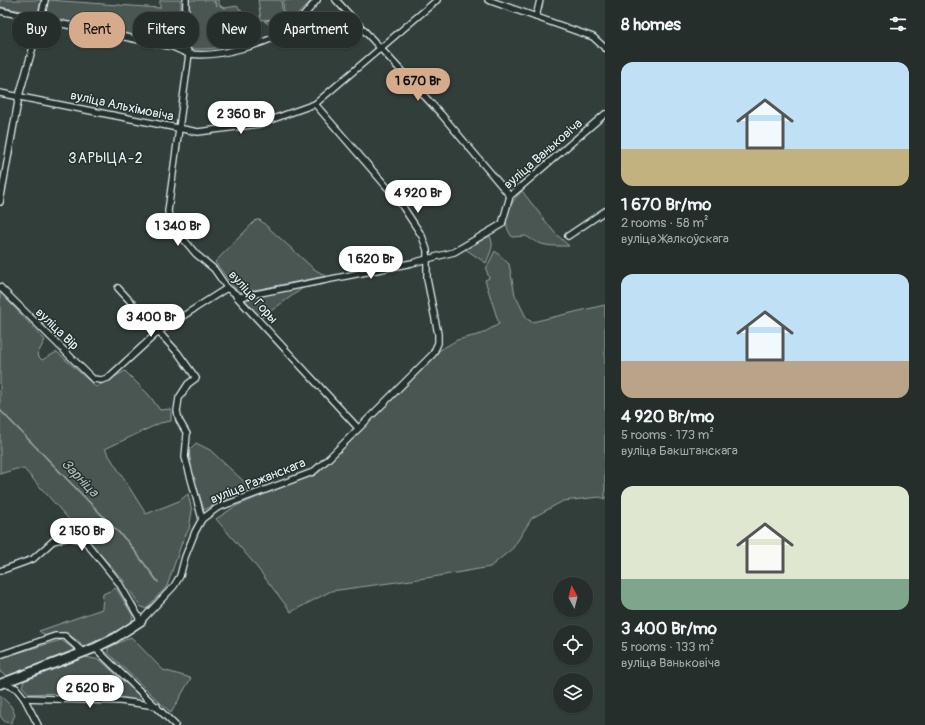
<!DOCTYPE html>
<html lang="en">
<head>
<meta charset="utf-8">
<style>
	body { margin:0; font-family:Pangolin,sans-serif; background:#2e3633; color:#f1f3f6; height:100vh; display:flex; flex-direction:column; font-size:15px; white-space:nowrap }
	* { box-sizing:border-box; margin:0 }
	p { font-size:13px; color:#a4a8a9 }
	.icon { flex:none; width:22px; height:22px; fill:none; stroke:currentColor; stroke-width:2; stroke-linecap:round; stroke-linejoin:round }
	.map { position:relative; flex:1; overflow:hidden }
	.sheet { display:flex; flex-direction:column; background:#262e2b; width:320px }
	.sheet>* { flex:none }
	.top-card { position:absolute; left:12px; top:12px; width:380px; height:36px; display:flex; gap:8px }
	.needle { width:26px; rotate:353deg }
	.controls { position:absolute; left:553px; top:577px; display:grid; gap:8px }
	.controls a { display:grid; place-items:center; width:40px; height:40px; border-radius:50%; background:#262e2b; box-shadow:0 1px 3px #0004,0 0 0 1px #424a47; font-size:20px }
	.price { position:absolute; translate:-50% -34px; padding:0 9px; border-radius:14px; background:#fff; color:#222; font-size:13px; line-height:26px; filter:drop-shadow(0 1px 2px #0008) }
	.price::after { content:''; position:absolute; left:50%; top:24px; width:12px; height:9px; margin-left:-6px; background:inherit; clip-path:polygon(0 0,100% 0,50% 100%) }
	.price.selected { background:#d6ab8b; color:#111 }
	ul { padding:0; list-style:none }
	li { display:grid; align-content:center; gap:8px; height:212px; padding:0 16px }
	li span { display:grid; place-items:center; height:124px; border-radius:12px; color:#555 }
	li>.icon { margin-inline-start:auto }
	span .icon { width:72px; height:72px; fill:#fffc; stroke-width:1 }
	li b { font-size:17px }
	h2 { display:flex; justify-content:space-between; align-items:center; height:48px; padding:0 16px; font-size:17px }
	.pill { padding:0 14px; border-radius:16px; background:#262e2b; box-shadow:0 1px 3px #0004,0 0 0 1px #424a47; font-size:14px; line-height:36px }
	.pill.selected { background:#d6ab8b; color:#111 }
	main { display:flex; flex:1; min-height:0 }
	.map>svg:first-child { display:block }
</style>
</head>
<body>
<main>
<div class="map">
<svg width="605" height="725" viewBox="0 0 605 725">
	<rect width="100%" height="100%" fill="#323e39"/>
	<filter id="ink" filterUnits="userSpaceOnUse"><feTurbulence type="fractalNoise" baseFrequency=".025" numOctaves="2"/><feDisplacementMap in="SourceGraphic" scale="8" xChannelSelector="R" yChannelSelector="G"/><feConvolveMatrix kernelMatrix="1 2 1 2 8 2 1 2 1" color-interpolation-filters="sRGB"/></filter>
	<g filter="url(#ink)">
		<g fill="#495651" stroke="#98a4a4">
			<path d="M0,0H41L38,12L33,13L0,7Z"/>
			<path d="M48,0L160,8V0H181V46L45,17Z"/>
			<path d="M189,0H212L217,6L214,0H218L220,6L225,8L237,6L243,13L234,23L222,20L219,12L221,21L234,24L244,13C253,20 258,24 254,35L244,34C228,50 210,49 190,49L187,37Z"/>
			<path d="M258,0H281L283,18L261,20Z"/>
			<path d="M283,0H312L291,21L281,28L273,27L264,21L284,19Z"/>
			<path d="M522,191L554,232L569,246C550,246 542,247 526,236L512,237C500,220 509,204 522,191Z"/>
			<path d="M256,220H260L314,269L326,276L244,292H237L215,262Z"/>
			<path d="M490,236C495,246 490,253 486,263L465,249Z"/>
			<path d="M495,251L509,264L515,295L527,319L532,322L605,305V499L600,497L563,501L532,518L513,548L490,567L433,577L331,591L291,612L252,561L216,519L236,506L319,472L440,350L457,340L481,334L499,324L485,280L489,278L486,269Z"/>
			<path d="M323,282L325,284L303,288L261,318L245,300L246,298Z"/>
			<path d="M0,292L45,340L37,355L42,360L57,352L96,387L125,371L149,395L160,410L171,409V421L160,423L105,449L146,514L179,501L188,494L192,511L189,529L182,542L167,586L146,609L140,606L124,581L24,469H16L0,474Z"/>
			<path d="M196,443L210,450L251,488L204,510L192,472L189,450Z"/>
			<path d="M116,588L133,616L131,624L85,646C68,634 67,631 46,636L39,631L102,609L103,594Z"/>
			<path d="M131,637L163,670L191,678L171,713L108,653V648Z"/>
			<path d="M61,640L74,649L71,651L7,676L0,672V658Z"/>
			<path d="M85,657L100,660L147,702C109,695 68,692 29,694L22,686L24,681Z"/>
			<path d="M0,695L11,706L15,715L11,723L5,722L0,716Z"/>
		</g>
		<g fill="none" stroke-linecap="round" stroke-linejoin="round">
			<path stroke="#9ea9ab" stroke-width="1.5" d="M0,410L128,542L158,582"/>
			<defs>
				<g id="street">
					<path d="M186,0L185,44L189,54L168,211L170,223L196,254L214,269L228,289"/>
					<path d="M336,0L441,114L510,196"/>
					<path d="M488,0L593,37L605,48"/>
					<path d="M0,11L173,47C178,49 184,53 190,54C217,58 274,43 294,25C303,18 310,8 317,0"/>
					<path d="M536,17L540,0"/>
					<path d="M0,93L198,132L259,124L315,104L437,0"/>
					<path d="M0,202L19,96L41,19L45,0"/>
					<path d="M568,236L605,211"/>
					<path d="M0,287L93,379L101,380L108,378L158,332L227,288L240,297L412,263L454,252L502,224L510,196L605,114"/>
					<path d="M118,288L178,353L196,378L188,384L179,398L177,411L179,420L187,434L185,457L202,519"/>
					<path d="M236,296L358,428"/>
					<path d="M0,571L33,559L53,541L69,537L84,540L119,583L141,621L174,586L180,576L185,557L195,532L202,519L217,508L313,472L329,458L433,354L438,343V334L427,279V250L422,236L399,201L315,104"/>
					<path d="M95,648L175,725"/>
					<path d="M0,655L55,636H65L84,653"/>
					<path d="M3,683L16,688L24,698L38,725"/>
					<path d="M24,698L120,701L157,706"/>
				</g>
				<path id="secondary" d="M0,684L95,648L115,638L141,621"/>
			</defs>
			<use href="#street" stroke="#e8f1f8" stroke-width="8"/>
			<use href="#secondary" stroke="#e8f1f8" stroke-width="11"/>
			<use href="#street" stroke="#26332d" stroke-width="5.5"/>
			<use href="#secondary" stroke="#26332d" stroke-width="8"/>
		</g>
	</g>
	<g text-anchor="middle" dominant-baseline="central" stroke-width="3" stroke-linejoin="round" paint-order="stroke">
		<g font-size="13" fill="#e8f1f8" stroke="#26332d">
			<text transform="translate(122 106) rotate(12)">вуліца Альхімовіча</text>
			<text transform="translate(543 154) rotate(-41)">вуліца Ваньковіча</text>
			<text transform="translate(253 297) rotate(48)">вуліца Горы</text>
			<text transform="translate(57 329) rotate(44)">вуліца Вір</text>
			<text transform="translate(258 481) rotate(-22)">вуліца Ражанскага</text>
		</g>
		<g font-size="14" letter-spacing="1" fill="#e8f1f8" stroke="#26332d">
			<text x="106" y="158">ЗАРЫЦА-2</text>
		</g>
		<g font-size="14" font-style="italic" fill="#b1bbbe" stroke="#26332d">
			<text transform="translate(80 478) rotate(46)">Зарніца</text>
		</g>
	</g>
</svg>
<div class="controls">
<a><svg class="needle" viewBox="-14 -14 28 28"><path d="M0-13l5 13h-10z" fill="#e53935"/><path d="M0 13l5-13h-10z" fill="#a4a8a9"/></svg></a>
<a><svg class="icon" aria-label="locate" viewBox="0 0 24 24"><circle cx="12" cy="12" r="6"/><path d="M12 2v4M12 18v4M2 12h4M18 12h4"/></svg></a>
<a><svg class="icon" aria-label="layers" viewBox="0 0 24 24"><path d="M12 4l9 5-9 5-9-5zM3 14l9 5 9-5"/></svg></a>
</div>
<b class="price selected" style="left:418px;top:102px">1 670 Br</b>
<b class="price" style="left:241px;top:135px">2 360 Br</b>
<b class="price" style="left:418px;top:214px">4 920 Br</b>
<b class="price" style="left:178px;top:247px">1 340 Br</b>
<b class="price" style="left:371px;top:280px">1 620 Br</b>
<b class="price" style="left:151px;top:338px">3 400 Br</b>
<b class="price" style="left:82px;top:552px">2 150 Br</b>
<b class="price" style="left:90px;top:709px">2 620 Br</b>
<div class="top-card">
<a class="pill">Buy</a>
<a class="pill selected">Rent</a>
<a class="pill">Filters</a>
<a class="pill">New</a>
<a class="pill">Apartment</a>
</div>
</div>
<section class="sheet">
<h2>8 homes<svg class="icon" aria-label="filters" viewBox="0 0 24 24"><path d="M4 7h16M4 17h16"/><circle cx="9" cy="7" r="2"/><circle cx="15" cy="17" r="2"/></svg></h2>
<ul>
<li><span style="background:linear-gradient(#bfe0f5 70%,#c2b280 0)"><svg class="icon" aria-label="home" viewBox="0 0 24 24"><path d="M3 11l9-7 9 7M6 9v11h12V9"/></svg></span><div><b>1 670 Br/mo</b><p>2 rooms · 58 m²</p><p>вуліца Жалкоўскага</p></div></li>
<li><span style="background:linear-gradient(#bfe0f5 70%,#b9a48a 0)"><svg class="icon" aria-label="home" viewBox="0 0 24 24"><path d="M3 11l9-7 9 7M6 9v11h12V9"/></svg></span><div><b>4 920 Br/mo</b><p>5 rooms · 173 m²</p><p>вуліца Бакштанскага</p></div></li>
<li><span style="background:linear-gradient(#dfe7d0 75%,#7fa58c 0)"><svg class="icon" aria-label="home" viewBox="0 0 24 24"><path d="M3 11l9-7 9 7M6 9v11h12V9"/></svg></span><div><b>3 400 Br/mo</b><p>5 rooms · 133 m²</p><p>вуліца Ваньковіча</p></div></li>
</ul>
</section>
</main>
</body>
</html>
